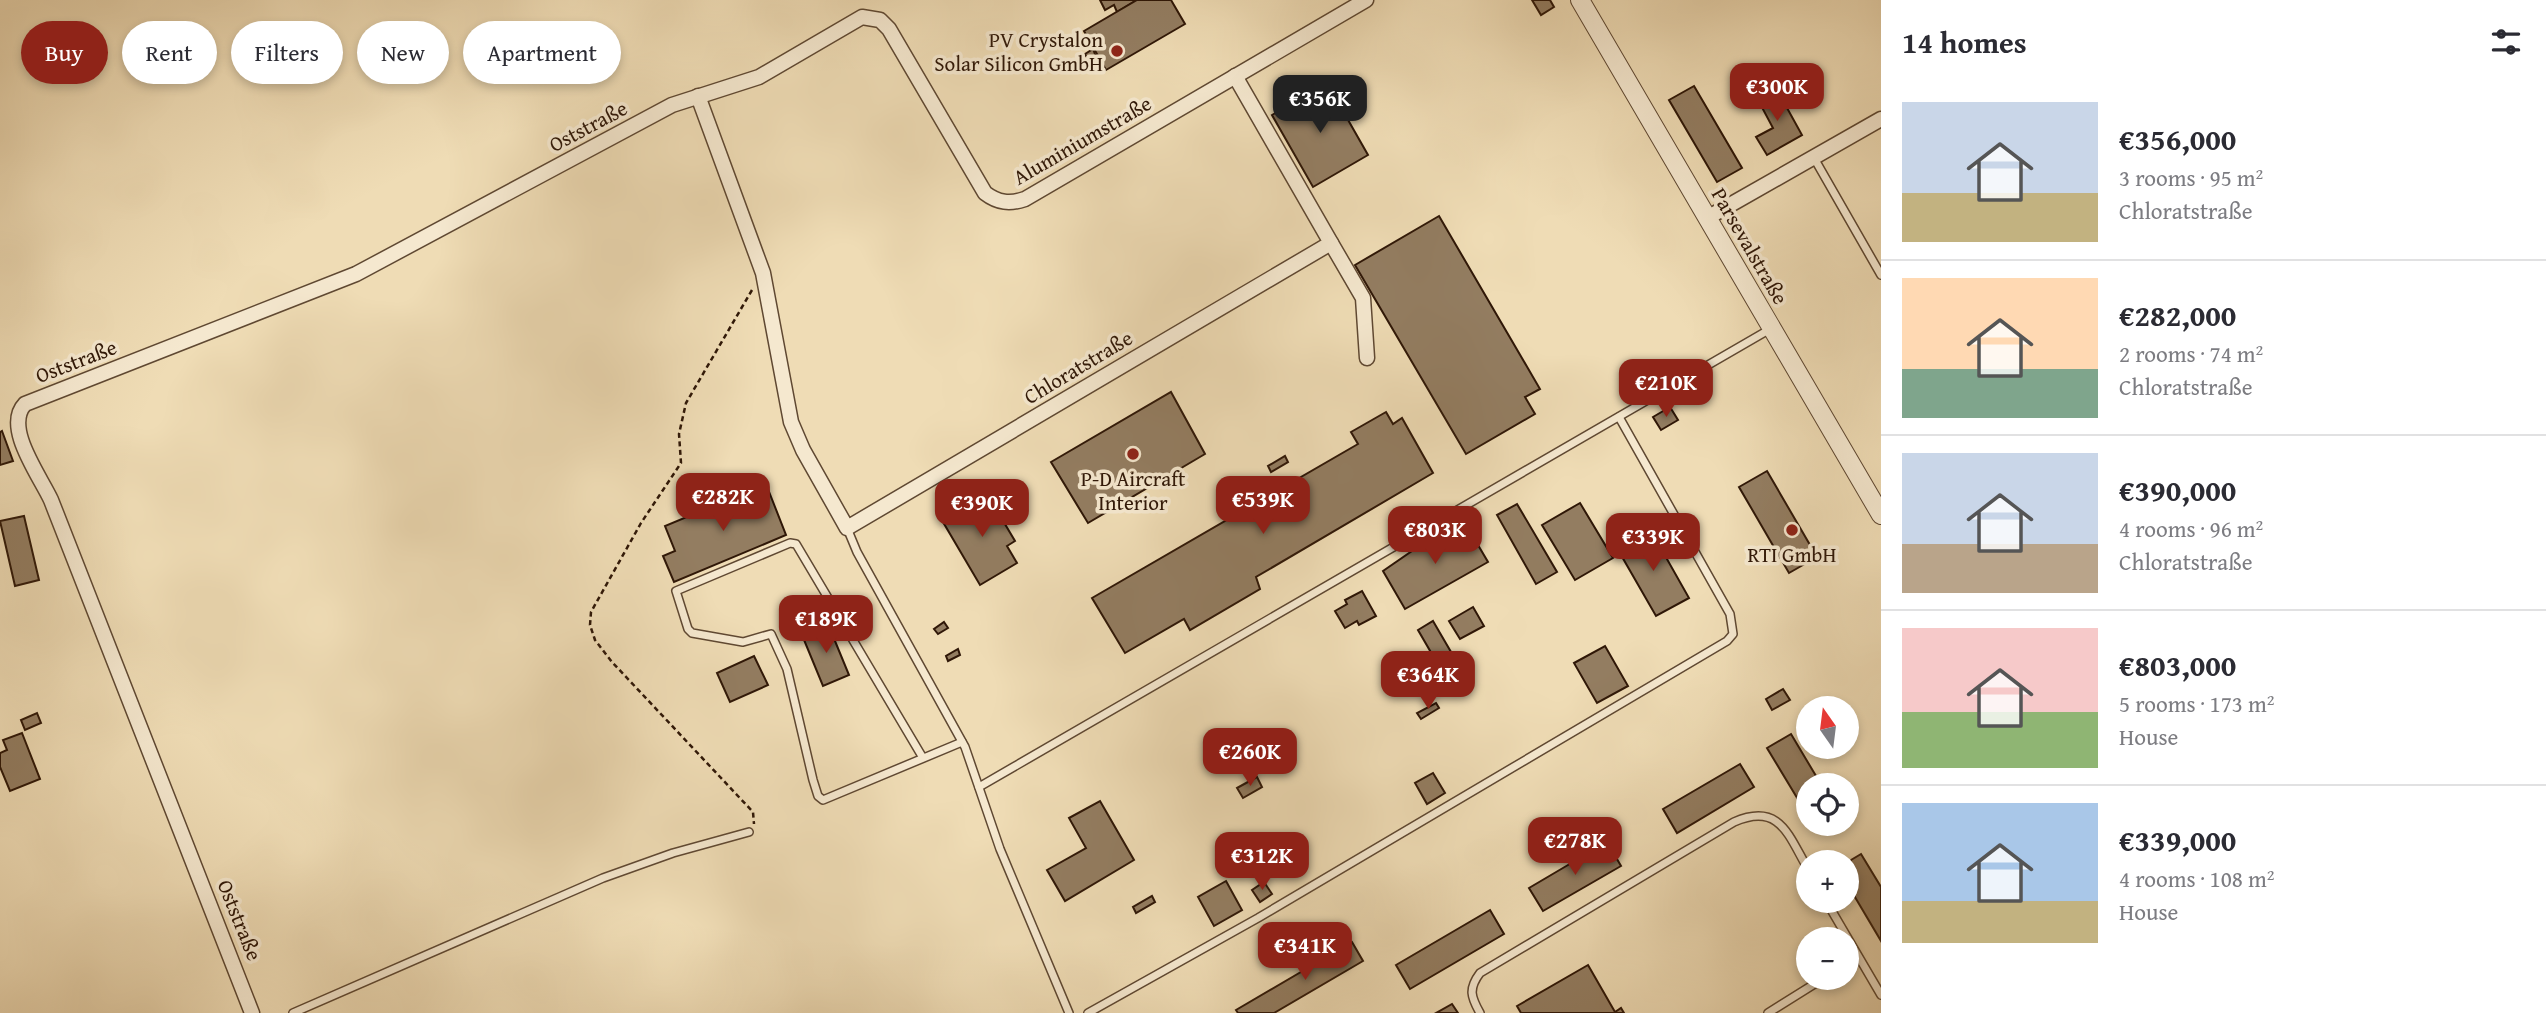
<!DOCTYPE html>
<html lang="en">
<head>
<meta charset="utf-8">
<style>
	body { margin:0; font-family:"Gentium Book Plus",serif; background:#f2f2f3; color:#2b2b33; height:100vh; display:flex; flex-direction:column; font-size:26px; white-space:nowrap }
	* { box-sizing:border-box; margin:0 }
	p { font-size:23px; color:#7c7c81 }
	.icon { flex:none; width:38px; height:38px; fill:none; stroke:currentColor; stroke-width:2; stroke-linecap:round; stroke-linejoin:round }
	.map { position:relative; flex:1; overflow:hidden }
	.panel { display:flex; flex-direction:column; background:#fff; width:665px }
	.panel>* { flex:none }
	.top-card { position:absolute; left:21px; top:21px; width:665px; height:63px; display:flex; gap:14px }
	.needle { width:46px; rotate:346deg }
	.tools { position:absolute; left:1796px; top:696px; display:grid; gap:14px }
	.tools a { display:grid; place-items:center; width:63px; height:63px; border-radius:50%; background:#fff; box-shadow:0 4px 10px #0003; font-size:35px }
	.price { position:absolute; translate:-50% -60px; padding:0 16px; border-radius:14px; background:#8f2418; color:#fff; font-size:23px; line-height:46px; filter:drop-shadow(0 2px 4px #0008) }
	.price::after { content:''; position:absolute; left:50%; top:42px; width:21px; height:16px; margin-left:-10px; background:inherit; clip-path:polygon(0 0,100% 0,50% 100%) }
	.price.on { background:#222; color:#fff }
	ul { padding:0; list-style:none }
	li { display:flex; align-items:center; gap:21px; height:175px; padding:0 21px }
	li+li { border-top:2px solid #e1e1e2 }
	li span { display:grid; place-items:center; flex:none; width:196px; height:140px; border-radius:0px; color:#555 }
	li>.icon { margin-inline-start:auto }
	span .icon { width:84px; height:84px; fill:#fffc; stroke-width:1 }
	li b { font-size:30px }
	h2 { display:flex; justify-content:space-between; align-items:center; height:84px; padding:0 21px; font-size:30px }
	.chip { padding:0 24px; border-radius:32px; background:#fff; box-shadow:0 4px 10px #0003; font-size:24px; line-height:63px }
	.chip.on { background:#8f2418; color:#fff }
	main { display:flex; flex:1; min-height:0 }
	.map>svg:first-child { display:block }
</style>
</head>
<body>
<main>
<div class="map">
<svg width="1881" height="1013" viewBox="0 0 1881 1013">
	<rect width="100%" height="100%" fill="#efdcb5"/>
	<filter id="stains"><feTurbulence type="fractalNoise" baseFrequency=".00286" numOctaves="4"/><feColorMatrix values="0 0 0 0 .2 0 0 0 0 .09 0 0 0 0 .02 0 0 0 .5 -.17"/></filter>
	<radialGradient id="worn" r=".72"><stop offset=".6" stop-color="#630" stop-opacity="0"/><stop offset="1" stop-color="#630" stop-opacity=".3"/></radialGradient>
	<g fill="#937d61" stroke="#2f1707" stroke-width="2">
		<path d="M1100,0H1137L1117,12L1114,5L1105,10Z"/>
		<path d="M1137,0H1171L1185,24L1106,70L1084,31Z"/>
		<path d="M1532,0H1550L1554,7L1541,15Z"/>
		<path d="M1093,49L1100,67L1094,70L1085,54Z"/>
		<path d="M1327,83L1368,155L1313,187L1272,115Z"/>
		<path d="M1694,86L1742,168L1717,182L1669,100Z"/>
		<path d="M1776,88L1802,135L1767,155L1756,137L1773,128L1757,98Z"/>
		<path d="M1439,216L1540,389L1525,397L1535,414L1466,454L1355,265Z"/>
		<path d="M1171,392L1205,454L1088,523L1051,462Z"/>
		<path d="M1670,407L1678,420L1661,430L1653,417Z"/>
		<path d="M1386,412L1393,424L1402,418L1433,473L1256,577L1260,589L1190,630L1184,619L1125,653L1092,598L1358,444L1351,432Z"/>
		<path d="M2,431L13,461L0,465V432Z"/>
		<path d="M1285,456L1288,462L1271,472L1268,466Z"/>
		<path d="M1767,471L1817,557L1789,573L1739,487Z"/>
		<path d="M766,484L786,535L674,582L663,556L675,551L665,526Z"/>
		<path d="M988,495L995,508L998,506L1002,512L999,514L1015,541L1007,546L1017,563L980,585L943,522Z"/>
		<path d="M1580,503L1613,558L1575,580L1542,525Z"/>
		<path d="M1517,504L1557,572L1536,584L1497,515Z"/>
		<path d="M24,516L39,580L15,586L0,521Z"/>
		<path d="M1465,523L1488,562L1405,609L1383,571L1428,540L1430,543Z"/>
		<path d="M1650,529L1689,598L1656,616L1617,548Z"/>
		<path d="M1362,591L1376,616L1359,625L1357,621L1345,628L1335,611L1347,604L1345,600Z"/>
		<path d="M1473,607L1484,626L1460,639L1449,621Z"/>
		<path d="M1433,621L1451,652L1436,661L1418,630Z"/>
		<path d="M944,622L948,628L938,634L934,629Z"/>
		<path d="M828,624L849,675L823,686L802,635Z"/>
		<path d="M1605,646L1628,686L1597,703L1574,663Z"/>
		<path d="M958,649L960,655L948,661L946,656Z"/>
		<path d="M754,656L768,685L730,702L717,673Z"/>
		<path d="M1783,689L1790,700L1772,710L1766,699Z"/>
		<path d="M1436,703L1439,708L1421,719L1417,713Z"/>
		<path d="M37,713L41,723L25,730L21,720Z"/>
		<path d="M22,733L40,779L10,791L0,767V753L7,750L3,740Z"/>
		<path d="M1791,734L1822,786H1808V816L1767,748Z"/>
		<path d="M1740,764L1754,787L1677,833L1663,809Z"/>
		<path d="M1433,773L1445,793L1427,804L1415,783Z"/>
		<path d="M1257,777L1262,787L1243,798L1237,788Z"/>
		<path d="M1100,801L1134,860L1065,901L1047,870L1086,848L1069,818Z"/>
		<path d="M1260,836L1266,846L1274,841L1280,852L1272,857L1278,866L1258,878L1240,848Z"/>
		<path d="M1607,842L1621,866L1543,911L1529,888Z"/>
		<path d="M1861,854L1881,887V941L1846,882V863Z"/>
		<path d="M1226,881L1242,910L1214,926L1198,897Z"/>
		<path d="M1264,882L1272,894L1260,902L1252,890Z"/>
		<path d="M1152,896L1155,902L1136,913L1133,907Z"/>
		<path d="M1490,910L1504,934L1410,989L1396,965Z"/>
		<path d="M1352,942L1363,961L1274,1013H1238L1236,1010Z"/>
		<path d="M1588,965L1615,1012L1621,1008L1624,1013H1521L1517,1006Z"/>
		<path d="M1452,1004L1458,1013H1436Z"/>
	</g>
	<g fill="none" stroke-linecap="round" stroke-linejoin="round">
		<defs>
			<g id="service">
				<path d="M1814,158L1881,275"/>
				<path d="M847,528L857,552L965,747L1000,849L1069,1013"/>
				<path d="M923,758L796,544L790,543L676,591L688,629L692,633L743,642L771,634L787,669L813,780L818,796L823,800L962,742"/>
				<path d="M979,787L1772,328"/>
				<path d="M1826,901L1881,995"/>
				<path d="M1846,964L1858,957"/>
				<path d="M293,1013L603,878L673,853L749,832"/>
				<path d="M1088,1013L1258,918L1727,641L1733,634L1730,614L1619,417"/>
				<path d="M1480,1013C1471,997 1468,989 1480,973L1734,822C1780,802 1788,835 1808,869"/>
				<path d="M1768,1013L1824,978"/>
			</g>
			<g id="minor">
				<path d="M698,96L763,273L791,422L803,450L847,528L1331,243L1235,76"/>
				<path d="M1707,218L1881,119"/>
				<path d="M1331,243L1363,298L1367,358"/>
				<path d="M252,1013L51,500C40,476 3,427 25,404L356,274L672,105L759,77L862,17L880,20L889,29L985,193C998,203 1010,204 1025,199L1366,0"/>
			</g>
			<path id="tertiary" d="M1580,0L1881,515"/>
		</defs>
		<use href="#service" stroke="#5f4832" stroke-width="10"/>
		<use href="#minor" stroke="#5f4832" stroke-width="17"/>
		<use href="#tertiary" stroke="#5f4832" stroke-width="20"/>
		<path stroke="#2f1707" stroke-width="2.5" stroke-dasharray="5 3.5" stroke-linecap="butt" d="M752,290L686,403L679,434L681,463L641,523L591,612L590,625L595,640L612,662L753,812L754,824"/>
		<use href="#service" stroke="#f5e8cf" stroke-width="7"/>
		<use href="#minor" stroke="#f5e8cf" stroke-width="14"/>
		<use href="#tertiary" stroke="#f5e8cf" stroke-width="18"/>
	</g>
	<g fill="#8f2418" stroke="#f5e8cf" stroke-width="2.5">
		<circle cx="1117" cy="51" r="7"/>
		<circle cx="1133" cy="454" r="7"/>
		<circle cx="1792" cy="530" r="7"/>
	</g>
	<g text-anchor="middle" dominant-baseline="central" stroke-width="7" stroke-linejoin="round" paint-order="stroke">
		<g font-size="21" fill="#2f1707" stroke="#f5e8cf">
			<text x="1103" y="39" text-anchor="end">PV Crystalon<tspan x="1103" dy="24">Solar Silicon GmbH</tspan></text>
			<text x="1133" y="478">P-D Aircraft<tspan x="1133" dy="24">Interior</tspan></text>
			<text x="1792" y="554">RTI GmbH</text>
		</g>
		<g font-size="21" fill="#2f1707" stroke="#f5e8cf">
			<text transform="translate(588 126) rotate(-28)">Oststraße</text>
			<text transform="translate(1082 140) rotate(-30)">Aluminiumstraße</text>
			<text transform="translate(1750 246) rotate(60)">Parsevalstraße</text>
			<text transform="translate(76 361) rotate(-21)">Oststraße</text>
			<text transform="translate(1078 367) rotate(-31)">Chloratstraße</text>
			<text transform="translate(240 920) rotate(68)">Oststraße</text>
		</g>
	</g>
	<rect width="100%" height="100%" filter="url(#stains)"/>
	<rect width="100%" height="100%" fill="url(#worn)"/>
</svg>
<div class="tools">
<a><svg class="needle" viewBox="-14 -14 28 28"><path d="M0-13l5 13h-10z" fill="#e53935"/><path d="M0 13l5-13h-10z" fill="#7c7c81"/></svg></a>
<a><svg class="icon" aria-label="locate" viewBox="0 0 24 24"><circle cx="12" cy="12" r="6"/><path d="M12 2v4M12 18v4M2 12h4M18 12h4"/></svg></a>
<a>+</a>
<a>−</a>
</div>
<b class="price" style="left:1777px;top:123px">€300K</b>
<b class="price on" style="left:1320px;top:135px">€356K</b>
<b class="price" style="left:1666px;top:419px">€210K</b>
<b class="price" style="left:723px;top:533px">€282K</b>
<b class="price" style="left:1263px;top:536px">€539K</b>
<b class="price" style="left:982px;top:539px">€390K</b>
<b class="price" style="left:1435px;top:566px">€803K</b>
<b class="price" style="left:1653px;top:573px">€339K</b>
<b class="price" style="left:826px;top:655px">€189K</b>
<b class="price" style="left:1428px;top:711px">€364K</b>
<b class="price" style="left:1250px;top:788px">€260K</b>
<b class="price" style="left:1575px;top:877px">€278K</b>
<b class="price" style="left:1262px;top:892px">€312K</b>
<b class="price" style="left:1305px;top:982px">€341K</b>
<div class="top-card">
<a class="chip on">Buy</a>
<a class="chip">Rent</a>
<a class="chip">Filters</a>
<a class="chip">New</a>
<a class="chip">Apartment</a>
</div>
</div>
<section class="panel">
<h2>14 homes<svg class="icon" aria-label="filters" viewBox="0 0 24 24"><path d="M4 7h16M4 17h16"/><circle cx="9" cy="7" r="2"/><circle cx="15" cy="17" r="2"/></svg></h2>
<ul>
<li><span style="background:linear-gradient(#c9d6e8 65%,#c2b280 0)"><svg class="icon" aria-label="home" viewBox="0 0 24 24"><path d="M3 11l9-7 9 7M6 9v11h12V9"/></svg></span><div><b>€356,000</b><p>3 rooms · 95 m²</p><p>Chloratstraße</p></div></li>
<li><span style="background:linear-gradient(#ffd9b3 65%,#7fa58c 0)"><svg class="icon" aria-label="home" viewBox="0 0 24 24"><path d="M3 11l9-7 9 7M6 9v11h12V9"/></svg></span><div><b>€282,000</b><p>2 rooms · 74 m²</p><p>Chloratstraße</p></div></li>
<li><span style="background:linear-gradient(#c9d6e8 65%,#b9a48a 0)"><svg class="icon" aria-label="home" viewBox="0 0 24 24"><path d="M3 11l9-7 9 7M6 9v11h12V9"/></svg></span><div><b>€390,000</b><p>4 rooms · 96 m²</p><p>Chloratstraße</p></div></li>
<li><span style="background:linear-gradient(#f6c9c9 60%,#8fb573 0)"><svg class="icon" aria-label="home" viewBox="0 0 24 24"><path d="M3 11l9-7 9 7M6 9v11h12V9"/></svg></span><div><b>€803,000</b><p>5 rooms · 173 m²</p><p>House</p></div></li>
<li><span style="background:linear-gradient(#a9c7e8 70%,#c2b280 0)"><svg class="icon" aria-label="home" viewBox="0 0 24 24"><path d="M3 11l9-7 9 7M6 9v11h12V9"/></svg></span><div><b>€339,000</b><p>4 rooms · 108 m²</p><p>House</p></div></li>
</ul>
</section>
</main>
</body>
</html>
